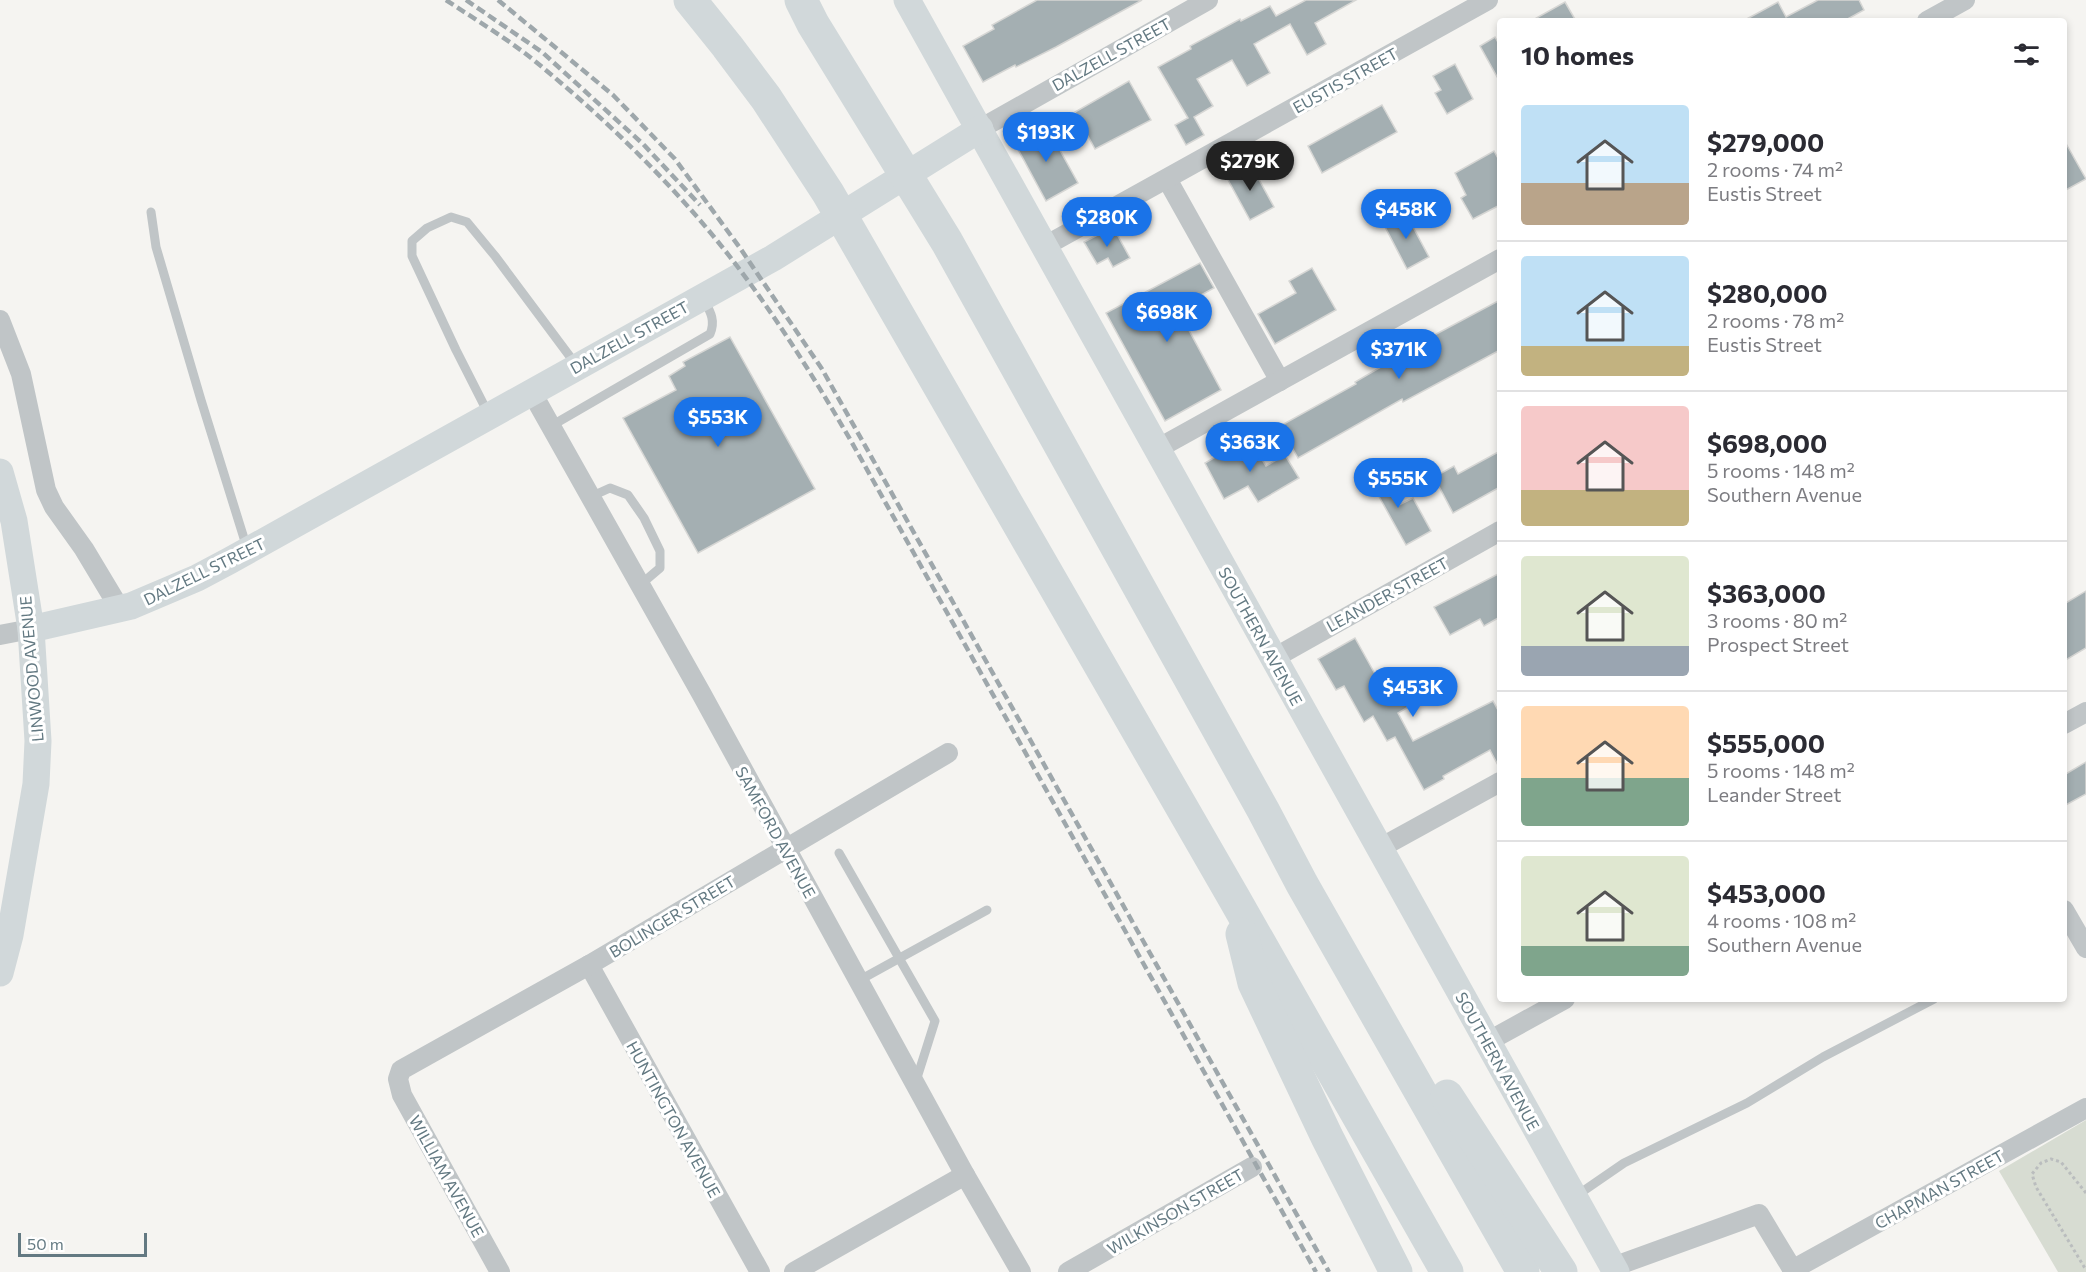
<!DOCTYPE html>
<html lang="en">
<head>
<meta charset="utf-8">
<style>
	body { margin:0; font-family:Commissioner,sans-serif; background:#f7f7f7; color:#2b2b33; height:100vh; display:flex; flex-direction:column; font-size:22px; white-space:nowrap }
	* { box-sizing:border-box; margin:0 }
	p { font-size:20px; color:#7c7c81 }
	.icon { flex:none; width:33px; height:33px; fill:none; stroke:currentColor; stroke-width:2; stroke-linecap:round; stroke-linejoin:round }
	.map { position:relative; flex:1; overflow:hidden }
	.details { position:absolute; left:1497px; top:18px; width:570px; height:984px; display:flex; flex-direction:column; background:#fff; border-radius:6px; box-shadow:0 3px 9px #0003 }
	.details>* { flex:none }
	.scale { position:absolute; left:18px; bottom:15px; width:129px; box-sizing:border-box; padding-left:6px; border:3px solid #637982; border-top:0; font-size:16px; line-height:21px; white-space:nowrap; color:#637982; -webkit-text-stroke:4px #fff; paint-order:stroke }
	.price { position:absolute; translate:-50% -51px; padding:0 14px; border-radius:21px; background:#1a73e8; color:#fff; font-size:20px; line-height:39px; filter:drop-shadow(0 2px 3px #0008) }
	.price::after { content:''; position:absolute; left:50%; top:36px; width:18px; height:14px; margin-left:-9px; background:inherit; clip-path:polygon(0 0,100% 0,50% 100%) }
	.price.on { background:#222; color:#fff }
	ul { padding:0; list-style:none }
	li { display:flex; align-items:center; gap:18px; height:150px; padding:0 24px }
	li+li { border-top:2px solid #e1e1e2 }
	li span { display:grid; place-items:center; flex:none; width:168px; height:120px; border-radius:6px; color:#555 }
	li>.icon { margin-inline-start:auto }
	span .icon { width:72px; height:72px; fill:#fffc; stroke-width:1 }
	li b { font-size:26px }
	h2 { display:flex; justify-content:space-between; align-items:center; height:72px; padding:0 24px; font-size:26px }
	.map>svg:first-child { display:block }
</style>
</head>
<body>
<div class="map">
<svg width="2086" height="1272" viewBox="0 0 2086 1272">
	<rect width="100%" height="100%" fill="#f5f4f1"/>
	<path fill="#d7dcd2" d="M2086,1120V1272H2058L1999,1171Z"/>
	<g fill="#a4afb2" stroke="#d6d6d4" stroke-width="1.5">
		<path d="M1037,0H1142L1056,47L1016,67L1015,65L983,82L963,46L994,29L992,25Z"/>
		<path d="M1306,0H1356L1315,23L1326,44L1307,55L1290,24L1254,44L1270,73L1247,86L1232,60L1197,79L1213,106L1194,117L1204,135L1186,145L1175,125L1188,118L1158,67L1191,49L1190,46L1240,19L1241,21L1270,6L1276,16Z"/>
		<path d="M1818,0H1859L1864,10L1844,21H1743L1778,2L1786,17Z"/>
		<path d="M1565,2L1576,21H1531Z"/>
		<path d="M1495,37L1500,46V82L1480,46Z"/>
		<path d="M1455,64L1473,99L1447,114L1435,93L1441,90L1433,76Z"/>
		<path d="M1129,81L1151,120L1095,149L1075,112Z"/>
		<path d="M1382,105L1397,132L1322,173L1308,146Z"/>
		<path d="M1046,125L1078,183L1046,201L1014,142Z"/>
		<path d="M2064,140L2086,179L2064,191Z"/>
		<path d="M1494,151L1500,162V205L1473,219L1461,198L1466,195L1455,173Z"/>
		<path d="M1251,165L1274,207L1250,220L1227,178Z"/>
		<path d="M1405,212L1429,257L1407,269L1383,223Z"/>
		<path d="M1113,227L1130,258L1113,267L1108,258L1097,264L1084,242Z"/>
		<path d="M1200,263L1214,288L1177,308L1221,390L1165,421L1106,313Z"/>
		<path d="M1312,268L1336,310L1275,344L1258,314L1296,293L1289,281Z"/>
		<path d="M1500,300V350L1403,402L1402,399L1298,458L1280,426L1356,384L1355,382L1410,350V348Z"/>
		<path d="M730,337L815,489L698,553L623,418L676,390L669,376L685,366L683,362Z"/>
		<path d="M1250,440L1266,466L1285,455L1299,478L1258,502L1248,486L1224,499L1205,463L1222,453L1223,455Z"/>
		<path d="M1500,451V487L1453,513L1434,477L1454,466L1458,474Z"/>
		<path d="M1379,469L1399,505L1413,498L1431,531L1406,545L1377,493L1372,496L1362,478Z"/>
		<path d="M1500,573V617L1484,626L1480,619L1450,635L1434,607Z"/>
		<path d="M2086,591V648L2064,661V604Z"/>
		<path d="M1355,638L1379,681L1392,674L1410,706L1398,713L1413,741L1493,701L1500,714V769L1490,750L1443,776L1444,779L1424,790L1395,737L1387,741L1373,716L1364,722L1344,686L1336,690L1318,659Z"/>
		<path d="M2086,762V794L2064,806V775Z"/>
	</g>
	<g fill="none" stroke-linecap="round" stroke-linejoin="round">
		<path stroke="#babdbe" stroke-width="3" stroke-dasharray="3 3" stroke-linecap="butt" d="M2086,1193L2061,1162L2051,1159L2041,1163L2032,1174L2036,1187L2086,1270"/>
		<g stroke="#c0c5c7" stroke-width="9">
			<path d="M151,212L156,247L201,400L247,548"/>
			<path d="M488,413L456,350L412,256V241L427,228L451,217L467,222L495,256L577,366"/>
			<path d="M551,426L710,334C716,320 710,311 703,298"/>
			<path d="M590,497L610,488L628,495L644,518L660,551V568L640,585"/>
			<path d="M839,853L935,1021L916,1081"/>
			<path d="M858,981L987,910"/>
			<path d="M1576,1196L1624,1163L1747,1103L1823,1057L1934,999"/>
		</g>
		<g stroke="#c0c5c7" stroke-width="20">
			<path d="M1927,21L1965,0"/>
			<path d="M980,129L1208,0"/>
			<path d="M1167,179L1280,381"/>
			<path d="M1045,246L1488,0"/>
			<path d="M0,320L21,374L46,490L54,507L84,549L120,609"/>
			<path d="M531,391L701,693L965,1175L1021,1272"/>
			<path d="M1157,449L1500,259"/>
			<path d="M0,635L31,629"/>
			<path d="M1274,658L1500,531"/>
			<path d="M2064,724L2086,712"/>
			<path d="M1380,848L1500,782"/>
			<path d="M2064,910L2086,948"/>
			<path d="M589,965L760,1272"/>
			<path d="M1487,1042L1565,999"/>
			<path d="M1613,1267L1759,1214L1794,1272"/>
			<path d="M1792,1270L2086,1108"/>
			<path d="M500,1272L402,1095L398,1079L401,1070L589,965L948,753"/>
			<path d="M794,1272L965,1175"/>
			<path d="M1068,1272L1252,1167"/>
		</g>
		<g stroke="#d1d8da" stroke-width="27">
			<path d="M907,0L1616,1272"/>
			<path d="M0,472L14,521L31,629L38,741L36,784L10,935L0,973"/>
			<path d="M31,629L131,606L197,578L229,561L773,258L980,129"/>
		</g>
		<g stroke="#d1d8da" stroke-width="33">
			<path d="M690,0L727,46L766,98L828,193L1234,898L1447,1272"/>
			<path d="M801,0L813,24L947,242L1263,810L1302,884L1523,1272"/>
			<path d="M1242,934L1254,983L1327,1137L1396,1272"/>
			<path d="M1447,1096L1561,1272"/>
		</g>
		<g stroke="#9ea7ab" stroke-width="4.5" stroke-dasharray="9 4.5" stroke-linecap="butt">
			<path d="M446,0C476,20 508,39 536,62C608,121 677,188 734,262C777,318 815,379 851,441L1316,1272"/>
			<path d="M466,0L542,52L643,144L700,205"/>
			<path d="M498,0L613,95L675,159L740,248L822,369L1329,1272"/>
		</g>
	</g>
	<g text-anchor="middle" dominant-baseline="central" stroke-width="6" stroke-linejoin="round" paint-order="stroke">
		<g font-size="16" fill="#637982" stroke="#fff">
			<text transform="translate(1111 54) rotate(-29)">DALZELL STREET</text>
			<text transform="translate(1345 80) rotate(-29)">EUSTIS STREET</text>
			<text transform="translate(629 337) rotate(-29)">DALZELL STREET</text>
			<text transform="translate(204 571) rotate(-26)">DALZELL STREET</text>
			<text transform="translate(1387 594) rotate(-29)">LEANDER STREET</text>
			<text transform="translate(1261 636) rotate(61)">SOUTHERN AVENUE</text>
			<text transform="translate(31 669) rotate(-95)">LINWOOD AVENUE</text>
			<text transform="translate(776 832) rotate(61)">SAMFORD AVENUE</text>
			<text transform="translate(672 916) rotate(-31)">BOLINGER STREET</text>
			<text transform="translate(1498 1061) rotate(61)">SOUTHERN AVENUE</text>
			<text transform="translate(674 1119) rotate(61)">HUNTINGTON AVENUE</text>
			<text transform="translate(447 1176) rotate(61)">WILLIAM AVENUE</text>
			<text transform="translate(1939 1189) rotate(-29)">CHAPMAN STREET</text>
			<text transform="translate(1175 1211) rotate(-30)">WILKINSON STREET</text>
		</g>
	</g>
</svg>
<div class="scale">50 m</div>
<b class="price" style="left:1046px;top:163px">$193K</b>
<b class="price on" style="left:1250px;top:192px">$279K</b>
<b class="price" style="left:1406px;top:240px">$458K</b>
<b class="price" style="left:1107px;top:248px">$280K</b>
<b class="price" style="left:1167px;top:343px">$698K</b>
<b class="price" style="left:1399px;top:380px">$371K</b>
<b class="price" style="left:718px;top:448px">$553K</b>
<b class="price" style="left:1250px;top:473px">$363K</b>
<b class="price" style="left:1398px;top:509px">$555K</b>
<b class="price" style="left:1413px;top:718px">$453K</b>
<section class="details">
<h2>10 homes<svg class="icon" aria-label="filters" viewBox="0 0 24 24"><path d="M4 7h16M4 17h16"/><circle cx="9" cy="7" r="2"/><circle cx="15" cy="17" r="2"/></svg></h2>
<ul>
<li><span style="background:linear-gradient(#bfe0f5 65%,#b9a48a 0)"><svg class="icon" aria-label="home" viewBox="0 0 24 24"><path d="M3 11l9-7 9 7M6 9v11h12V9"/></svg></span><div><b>$279,000</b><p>2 rooms · 74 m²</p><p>Eustis Street</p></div></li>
<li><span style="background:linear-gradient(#bfe0f5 75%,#c2b280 0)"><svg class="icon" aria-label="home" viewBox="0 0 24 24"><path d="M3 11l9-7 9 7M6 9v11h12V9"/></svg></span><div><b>$280,000</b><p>2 rooms · 78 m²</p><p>Eustis Street</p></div></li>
<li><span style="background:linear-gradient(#f6c9c9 70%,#c2b280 0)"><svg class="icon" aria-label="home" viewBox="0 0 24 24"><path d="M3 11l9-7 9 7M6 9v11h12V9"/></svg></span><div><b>$698,000</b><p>5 rooms · 148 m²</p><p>Southern Avenue</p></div></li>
<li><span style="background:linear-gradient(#dfe7d0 75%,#9aa5b1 0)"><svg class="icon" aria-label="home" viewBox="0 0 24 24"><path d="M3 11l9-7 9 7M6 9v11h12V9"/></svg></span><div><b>$363,000</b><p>3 rooms · 80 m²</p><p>Prospect Street</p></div></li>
<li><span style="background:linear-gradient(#ffd9b3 60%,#7fa58c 0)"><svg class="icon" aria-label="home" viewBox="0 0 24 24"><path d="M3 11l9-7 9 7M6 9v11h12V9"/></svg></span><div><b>$555,000</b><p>5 rooms · 148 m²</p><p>Leander Street</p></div></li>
<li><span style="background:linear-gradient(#dfe7d0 75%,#7fa58c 0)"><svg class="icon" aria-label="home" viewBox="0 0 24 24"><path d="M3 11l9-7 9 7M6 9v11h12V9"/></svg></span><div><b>$453,000</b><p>4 rooms · 108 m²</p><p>Southern Avenue</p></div></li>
</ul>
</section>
</div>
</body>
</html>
